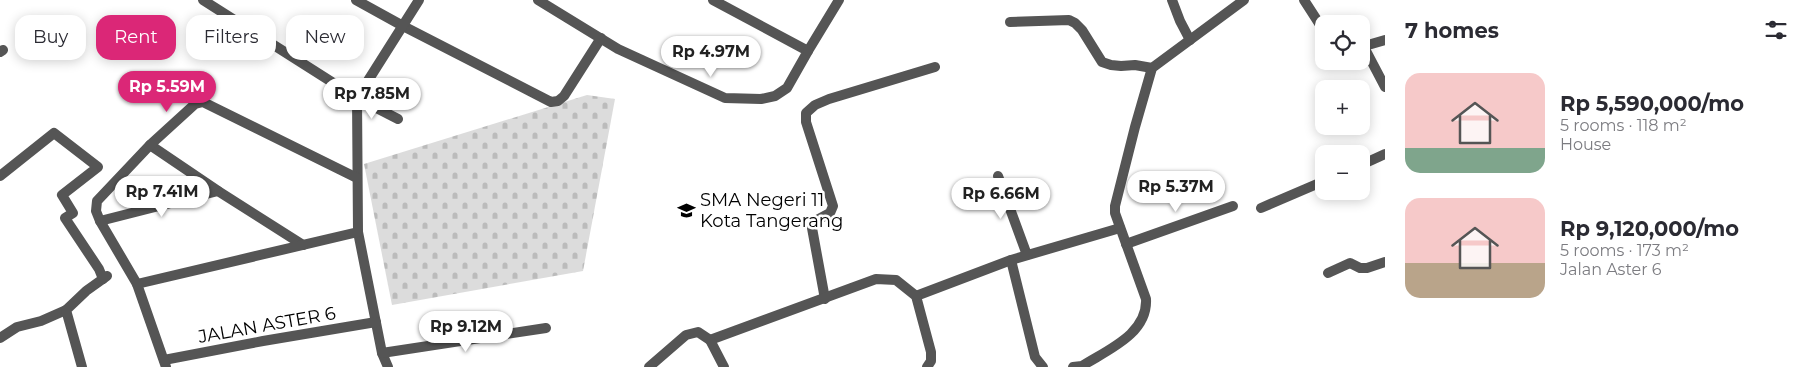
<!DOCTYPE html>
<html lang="en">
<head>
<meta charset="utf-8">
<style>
	body { margin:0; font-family:Montserrat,sans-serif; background:#f7f7f7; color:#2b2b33; height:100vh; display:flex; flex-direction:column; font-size:19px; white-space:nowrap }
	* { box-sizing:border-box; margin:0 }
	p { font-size:16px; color:#7c7c81 }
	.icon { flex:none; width:28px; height:28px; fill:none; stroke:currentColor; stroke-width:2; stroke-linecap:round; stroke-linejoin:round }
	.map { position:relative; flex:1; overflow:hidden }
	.sheet { display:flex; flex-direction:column; background:#fff; width:425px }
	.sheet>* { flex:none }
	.guide { position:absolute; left:15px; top:15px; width:475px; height:45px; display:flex; gap:10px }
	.tools { position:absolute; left:1315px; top:15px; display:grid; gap:10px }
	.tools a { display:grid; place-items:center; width:55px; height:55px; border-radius:10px; background:#fff; box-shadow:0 2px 12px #0003; font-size:25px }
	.price { position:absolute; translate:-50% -42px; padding:0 11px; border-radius:18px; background:#fff; color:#222; font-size:16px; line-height:32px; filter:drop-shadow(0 1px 2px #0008) }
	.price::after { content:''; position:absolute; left:50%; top:30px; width:15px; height:11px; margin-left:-8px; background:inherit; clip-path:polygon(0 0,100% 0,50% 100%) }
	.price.current { background:#db2777; color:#fff }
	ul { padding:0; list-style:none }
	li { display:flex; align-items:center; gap:15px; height:125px; padding:0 20px }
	li span { display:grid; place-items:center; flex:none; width:140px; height:100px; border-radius:15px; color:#555 }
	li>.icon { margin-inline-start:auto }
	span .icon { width:60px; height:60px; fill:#fffc; stroke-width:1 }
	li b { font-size:21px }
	h2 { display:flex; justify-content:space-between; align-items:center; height:60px; padding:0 20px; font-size:21px }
	.chip { padding:0 18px; border-radius:15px; background:#fff; box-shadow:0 2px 12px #0003; font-size:18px; line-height:45px }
	.chip.current { background:#db2777; color:#fff }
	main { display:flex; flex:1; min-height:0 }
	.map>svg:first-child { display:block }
</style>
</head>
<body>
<main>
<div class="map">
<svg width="1385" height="367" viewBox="0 0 1385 367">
	<defs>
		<pattern id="cemetery-stones" width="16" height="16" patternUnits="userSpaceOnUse" patternTransform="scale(1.25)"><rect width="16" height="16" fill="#dcdcdc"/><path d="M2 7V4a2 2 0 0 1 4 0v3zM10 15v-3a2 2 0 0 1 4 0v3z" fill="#bbb"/></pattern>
	</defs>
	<rect width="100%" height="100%" fill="#fff"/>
	<path fill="url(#cemetery-stones)" d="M587,95L615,99L583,271L392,305L364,164Z"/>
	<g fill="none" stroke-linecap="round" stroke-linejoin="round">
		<g stroke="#555" stroke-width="10">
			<path d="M1361,165L1385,154"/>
			<path d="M1261,208L1324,181"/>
			<path d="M1328,273L1350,263L1360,268H1367L1385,262"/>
		</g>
		<g stroke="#555" stroke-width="10">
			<path d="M203,0L357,98L398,119"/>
			<path d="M356,0L403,26L551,102L558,101L564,96L601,38"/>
			<path d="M538,0L618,49L725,98L761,99L775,96L787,88L808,51L713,0"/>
			<path d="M1172,0L1180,21L1190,40"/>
			<path d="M1304,0L1324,31"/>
			<path d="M1010,22L1069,20L1075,23L1082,30L1102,62L1111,65L1121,66L1135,65L1152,68"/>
			<path d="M1361,47L1385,40"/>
			<path d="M1364,47L1385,87"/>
			<path d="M808,51L839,0"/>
			<path d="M0,52L3,50"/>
			<path d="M150,145L218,191L303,245"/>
			<path d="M0,176L54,133L98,167L62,195L73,213L65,218L99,269L103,279"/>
			<path d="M998,176L1027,255"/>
			<path d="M100,221L218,191"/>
			<path d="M358,232L382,353L388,367"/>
			<path d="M1126,244L1233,206"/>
			<path d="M1011,260L1035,357L1043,367"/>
			<path d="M137,284L358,232L357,98L419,0"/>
			<path d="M916,296L1011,260L1120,228"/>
			<path d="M825,299L812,228L817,220L830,213L833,206L806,122V113L815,105L829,99L935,67"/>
			<path d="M0,338L17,327L41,321L66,310"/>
			<path d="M710,340L876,279L896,280L916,296L931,352V361L927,367"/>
			<path d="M382,353L546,328"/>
			<path d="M164,360L263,341L376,322"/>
			<path d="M82,367L66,310L86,291L107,276"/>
			<path d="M166,367L137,284L100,221L96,211L97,201L150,145L195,104L203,102L357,178"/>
			<path d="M649,367L686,335L698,332L710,340L724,367"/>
			<path d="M1073,367L1082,366C1107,350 1148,334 1146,299L1115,213V206L1135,127L1152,68L1244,0"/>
		</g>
	</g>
	<defs>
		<symbol id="school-bare" viewBox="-9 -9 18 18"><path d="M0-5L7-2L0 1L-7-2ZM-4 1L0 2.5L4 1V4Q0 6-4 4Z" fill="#000" stroke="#fff" stroke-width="2.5" paint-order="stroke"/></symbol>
	</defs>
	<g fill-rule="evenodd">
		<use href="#school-bare" x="674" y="198" width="25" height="25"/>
	</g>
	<g text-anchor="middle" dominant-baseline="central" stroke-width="5" stroke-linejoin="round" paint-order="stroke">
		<g font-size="18" fill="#000" stroke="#fff" text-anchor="start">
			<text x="700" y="200">SMA Negeri 11<tspan x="700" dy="21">Kota Tangerang</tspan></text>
		</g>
		<g font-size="18" fill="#000" stroke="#fff">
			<text transform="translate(267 325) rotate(-10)">JALAN ASTER 6</text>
		</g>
	</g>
</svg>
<div class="tools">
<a><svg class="icon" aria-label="locate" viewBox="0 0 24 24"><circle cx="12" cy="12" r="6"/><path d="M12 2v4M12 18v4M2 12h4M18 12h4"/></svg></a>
<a>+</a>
<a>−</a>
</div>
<b class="price" style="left:711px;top:78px">Rp 4.97M</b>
<b class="price current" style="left:167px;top:113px">Rp 5.59M</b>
<b class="price" style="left:372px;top:120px">Rp 7.85M</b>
<b class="price" style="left:1176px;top:213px">Rp 5.37M</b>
<b class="price" style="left:162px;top:218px">Rp 7.41M</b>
<b class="price" style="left:1001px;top:220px">Rp 6.66M</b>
<b class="price" style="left:466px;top:353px">Rp 9.12M</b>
<div class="guide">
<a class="chip">Buy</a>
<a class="chip current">Rent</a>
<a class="chip">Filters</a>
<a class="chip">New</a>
</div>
</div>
<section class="sheet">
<h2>7 homes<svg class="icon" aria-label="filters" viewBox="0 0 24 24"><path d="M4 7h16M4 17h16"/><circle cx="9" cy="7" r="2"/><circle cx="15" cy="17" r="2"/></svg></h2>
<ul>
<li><span style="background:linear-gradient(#f6c9c9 75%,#7fa58c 0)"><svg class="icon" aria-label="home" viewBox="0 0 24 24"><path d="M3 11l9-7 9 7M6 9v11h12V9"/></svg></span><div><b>Rp 5,590,000/mo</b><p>5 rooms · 118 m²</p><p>House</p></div></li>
<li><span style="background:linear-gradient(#f6c9c9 65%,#b9a48a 0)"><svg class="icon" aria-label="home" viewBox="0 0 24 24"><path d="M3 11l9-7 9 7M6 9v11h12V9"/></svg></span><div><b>Rp 9,120,000/mo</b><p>5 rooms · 173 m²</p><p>Jalan Aster 6</p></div></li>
</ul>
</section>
</main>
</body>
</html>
